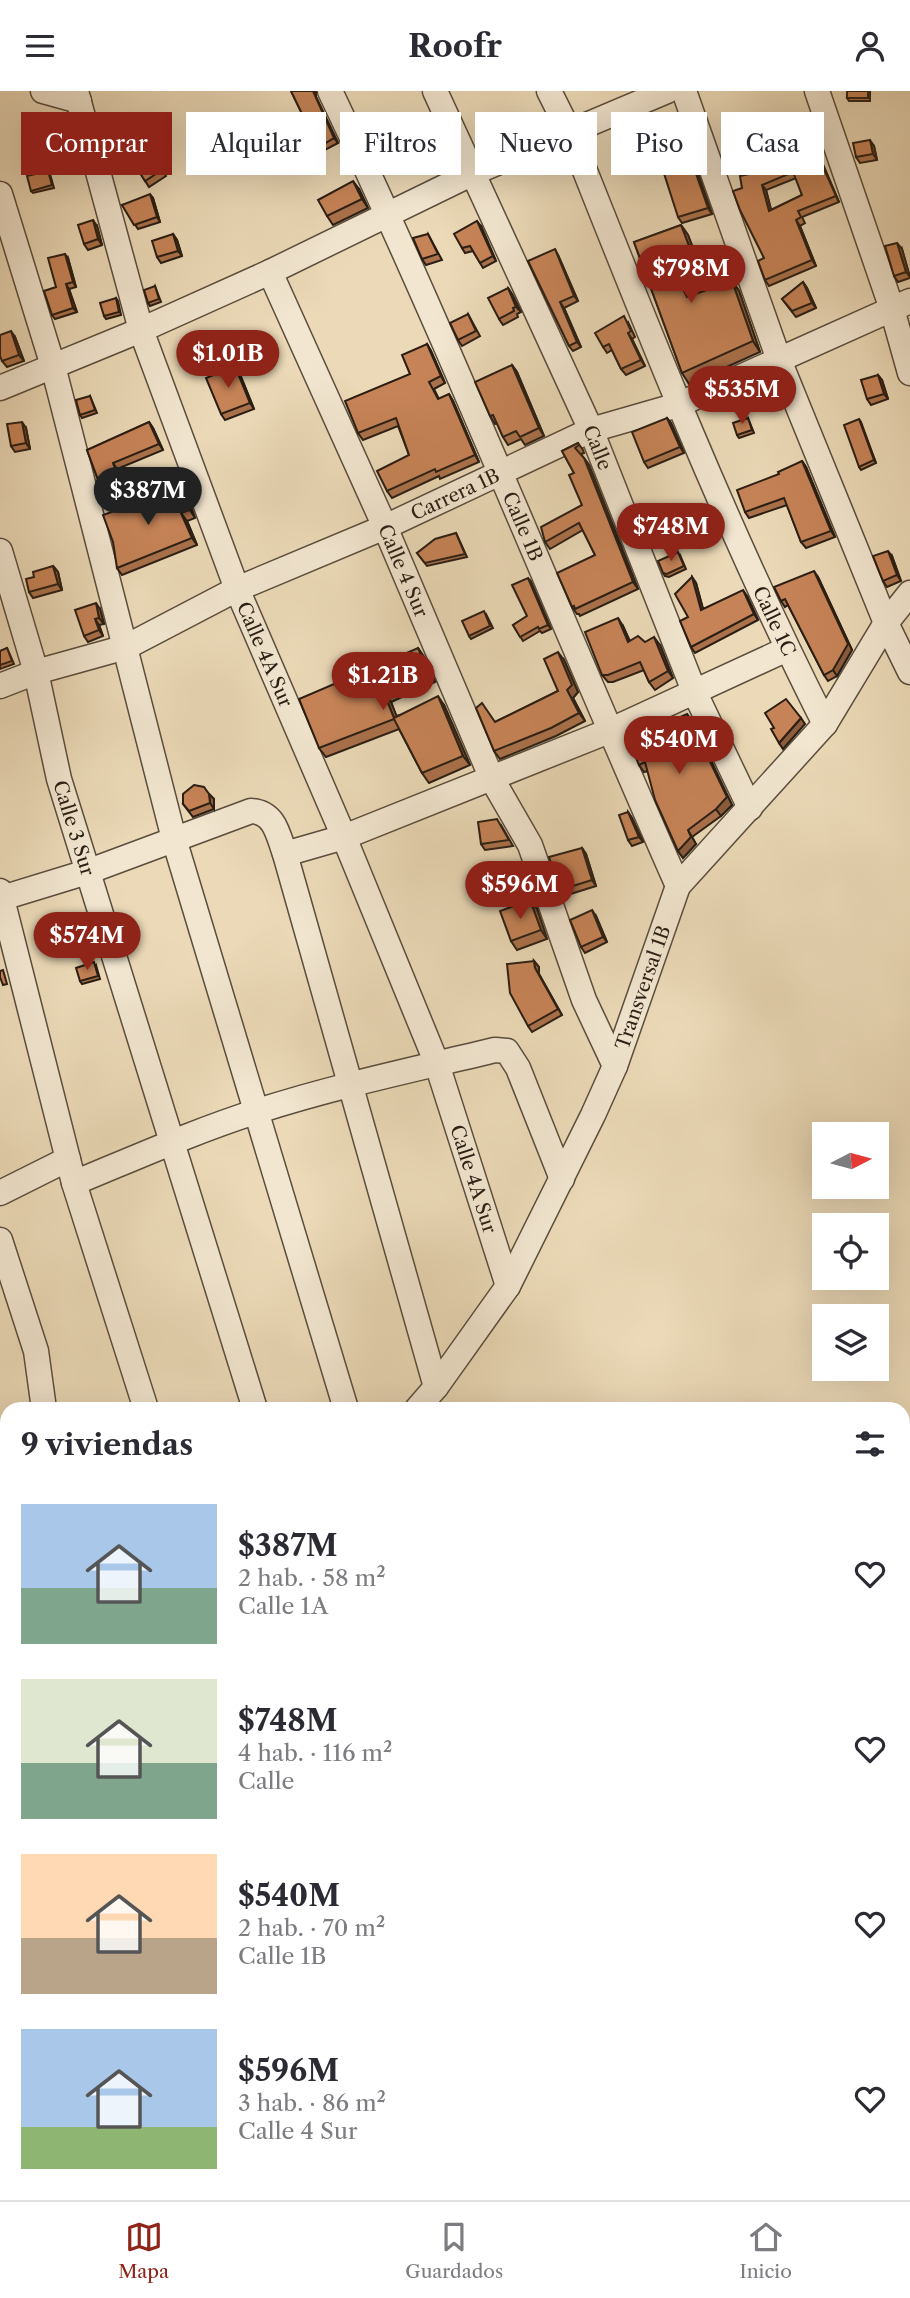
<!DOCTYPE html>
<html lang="es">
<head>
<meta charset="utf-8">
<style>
	body { margin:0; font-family:"Libre Caslon Text",serif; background:#f7f7f7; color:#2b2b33; height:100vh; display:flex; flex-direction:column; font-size:26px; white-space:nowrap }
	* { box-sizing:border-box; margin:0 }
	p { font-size:23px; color:#7c7c81 }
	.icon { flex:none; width:38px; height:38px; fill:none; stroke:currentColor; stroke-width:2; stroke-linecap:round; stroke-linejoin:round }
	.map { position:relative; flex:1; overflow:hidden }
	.sheet { position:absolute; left:0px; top:1311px; width:910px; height:800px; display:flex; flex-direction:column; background:#fff; border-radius:21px 21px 0 0; box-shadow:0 7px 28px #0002 }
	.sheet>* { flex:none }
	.hud { position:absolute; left:21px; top:21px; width:868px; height:63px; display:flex; gap:14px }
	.needle { width:46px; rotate:84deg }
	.controls { position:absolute; left:812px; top:1031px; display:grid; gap:14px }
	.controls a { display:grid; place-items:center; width:77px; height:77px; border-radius:0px; background:#fff; box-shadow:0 7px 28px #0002; font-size:35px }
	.price { position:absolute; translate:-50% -60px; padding:0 16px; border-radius:24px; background:#8f2418; color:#fff; font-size:23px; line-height:46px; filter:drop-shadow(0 2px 4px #0008) }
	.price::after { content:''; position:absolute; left:50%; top:42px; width:21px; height:16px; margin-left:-10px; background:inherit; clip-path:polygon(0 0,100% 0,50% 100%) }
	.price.active { background:#222; color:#fff }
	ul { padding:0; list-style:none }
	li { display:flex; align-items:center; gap:21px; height:175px; padding:0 21px }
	li span { display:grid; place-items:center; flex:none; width:196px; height:140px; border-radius:0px; color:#555 }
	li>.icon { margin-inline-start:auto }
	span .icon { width:84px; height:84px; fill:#fffc; stroke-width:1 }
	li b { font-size:30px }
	h2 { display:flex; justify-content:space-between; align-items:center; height:84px; padding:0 21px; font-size:30px }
	.pill { padding:0 24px; border-radius:0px; background:#fff; box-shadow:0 7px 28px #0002; font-size:24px; line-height:63px }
	.pill.active { background:#8f2418; color:#fff }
	header { display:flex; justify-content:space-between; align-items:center; height:91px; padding:0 21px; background:#fff; font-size:32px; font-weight:700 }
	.menu { display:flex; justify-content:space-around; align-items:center; height:98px; border-top:2px solid #e1e1e2; background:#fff; font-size:19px; color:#7c7c81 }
	.menu a { display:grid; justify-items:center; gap:4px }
	.menu .active { color:#8f2418 }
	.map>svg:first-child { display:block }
</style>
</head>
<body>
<header><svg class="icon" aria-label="menu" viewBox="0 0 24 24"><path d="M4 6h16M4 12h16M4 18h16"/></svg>Roofr<svg class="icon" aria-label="person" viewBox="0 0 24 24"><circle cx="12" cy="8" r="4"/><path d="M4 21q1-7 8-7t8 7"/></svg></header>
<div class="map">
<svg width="910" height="2109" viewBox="0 0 910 2109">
	<rect width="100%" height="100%" fill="#ebd9b7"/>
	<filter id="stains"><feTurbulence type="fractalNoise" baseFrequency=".00286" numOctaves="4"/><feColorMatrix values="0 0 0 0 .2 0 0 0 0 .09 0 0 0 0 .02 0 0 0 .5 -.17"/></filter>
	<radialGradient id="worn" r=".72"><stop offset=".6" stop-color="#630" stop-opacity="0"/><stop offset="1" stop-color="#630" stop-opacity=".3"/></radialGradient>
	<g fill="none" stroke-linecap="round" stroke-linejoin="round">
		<defs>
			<g id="minor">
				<path d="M43,0L79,10"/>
				<path id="s1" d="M76,0L141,239L237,498L344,746L437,973L508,1195"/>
				<path id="s2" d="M330,0C454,261 561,531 678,795"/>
				<path id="s3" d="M435,0L591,339L694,600L750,717"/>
				<path id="s4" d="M549,0L570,42C649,242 728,442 825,633"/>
				<path d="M684,0L779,269L886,532L910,581"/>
				<path d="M817,0L892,218L910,282"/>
				<path d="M0,103L53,275L174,748L346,1318"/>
				<path id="s5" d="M270,181L385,436L492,688L530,754L584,909L615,975"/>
				<path d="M0,297L141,239L270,181L473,82L667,0"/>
				<path id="s6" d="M0,460L36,581L59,688L255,1318"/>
				<path id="s7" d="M0,595L36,581L126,556L237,498L385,436L591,339L678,314L910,210"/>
				<path d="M285,763L344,746L609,640L787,558"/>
				<path d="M0,800L74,1092L146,1318"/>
				<path d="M2,807L87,781L251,720C275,721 278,744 285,763L436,1296"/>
				<path d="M74,1092C135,1067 195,1040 258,1020C336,995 416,978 495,959L507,960L518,977L562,1088"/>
				<path d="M0,1102L68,1068"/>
				<path d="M0,1149L36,1260L44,1318"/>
				<path id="s8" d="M417,1318L436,1296L508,1195L593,1024L615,975L678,795L825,633L886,532L910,502"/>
				<path d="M0,1716L7,1713"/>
				<path d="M265,2104L266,2109"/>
			</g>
		</defs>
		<use href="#minor" stroke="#5a4d3d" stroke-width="27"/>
		<use href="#minor" stroke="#f2e6d0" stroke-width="24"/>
	</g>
	<g fill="#aa714b" stroke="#2a1e14" stroke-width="2" fill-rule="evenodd">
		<path d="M291,0H316V6L338,52L325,59L311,33L308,35L305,29Z"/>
		<path d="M870,0V10H849L847,7Z"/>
		<path d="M64,39L68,52L50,57L48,54Z"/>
		<path d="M811,49L815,55L839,111L802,126L805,132L800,135L816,175L769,195L765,189L764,167L742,97ZM796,87L802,104L771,119L766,99Z"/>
		<path d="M146,53L166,85L149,96L129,64Z"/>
		<path d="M874,55L877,69L860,72L856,66Z"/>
		<path d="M688,60L692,66L712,123L682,132L678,126Z"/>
		<path d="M48,80L50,83L54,97L33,102L31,100Z"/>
		<path d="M359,98L368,117L333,134L327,125Z"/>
		<path d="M153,107L160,131L138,138L122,114Z"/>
		<path d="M681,134L688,144L699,173L677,181L689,206L732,190L739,200L760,261L689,293L682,282L634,151Z"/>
		<path d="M97,135L102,154L88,159L84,153Z"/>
		<path d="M481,135L496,170L483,177L473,160L465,162L462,157Z"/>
		<path d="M173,143L177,149L182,165L161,172L157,166Z"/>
		<path d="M428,143L442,169L426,174L422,168Z"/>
		<path d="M902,158L910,187L898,191L894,185Z"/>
		<path d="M558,164L578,210L564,217L581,256L573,260L569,255L528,170Z"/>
		<path d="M68,167L76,196L69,198L77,221L55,228L52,224L56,196Z"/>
		<path d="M803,191L807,197L816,217L796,226L782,208Z"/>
		<path d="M155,195L161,211L150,215L148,212Z"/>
		<path d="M508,197L512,203L521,221L517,223L518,226L503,234L499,228Z"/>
		<path d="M116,207L118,210L121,224L106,228L104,225Z"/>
		<path d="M468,223L480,245L462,255L458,249Z"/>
		<path d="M628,231L635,246L632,248L645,275L626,284L621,278L612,259L607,262L603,256Z"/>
		<path d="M15,246L24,270L7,276L2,270Z"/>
		<path d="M427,253L431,260L445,292L434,298L439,308L449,303L453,310L479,371L440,388L439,385L392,407L387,400L409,364L398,335L363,349L358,342L410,283Z"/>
		<path d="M512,274L517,281L544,345L525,354L521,348L508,354L503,346L497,332L495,333L490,325Z"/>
		<path d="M239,281L254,318L225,329L221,323Z"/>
		<path d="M878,284L882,289L888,308L871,314L867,308Z"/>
		<path d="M90,305L97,322L82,327L80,324Z"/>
		<path d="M667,327L671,332L684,362L648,377L644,371Z"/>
		<path d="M748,327L754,342L739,347L737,344Z"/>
		<path d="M859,328L876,372L861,379L859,376Z"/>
		<path d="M149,331L153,337L163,359L117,378L123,392L104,400L100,394L87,359Z"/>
		<path d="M26,337L30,358L15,361L11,355Z"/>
		<path d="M578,352L583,359L584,362L581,363L589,374L638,498L580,525L579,523H577L572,516L595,464L583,439L550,458L545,451L582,414L574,382L562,360Z"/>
		<path d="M802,370L806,376L835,446L806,457L801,451L787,414L749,427L745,421L779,383Z"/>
		<path d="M186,403L195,427L187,430L197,454L122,484L117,477Z"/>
		<path d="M456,442L467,466L427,475L417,462Z"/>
		<path d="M680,464L686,478L669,486L665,485L663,482Z"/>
		<path d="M892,465L901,490L887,496L883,490Z"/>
		<path d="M53,475L58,481L62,499L33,507L29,501L34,486Z"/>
		<path d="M692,486L696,492L703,518L747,505L758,529L695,562L691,556L688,526Z"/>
		<path d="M818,486L852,559L837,585L828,590L824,584L788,514L785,516L781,510Z"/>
		<path d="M531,491L551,538L542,542L540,540L523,550L513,534L527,525Z"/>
		<path d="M100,518L104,533L99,534L103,545L88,551L84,545Z"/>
		<path d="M486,523L493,537L471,548L469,545Z"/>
		<path d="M623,535L630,550L660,554L673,587L655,599L649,591L644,579L613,591H608L602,584Z"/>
		<path d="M7,557L14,573L0,578V560Z"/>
		<path d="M418,557L424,566L435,591L391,611L396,625L444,614L470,674L429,692L422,682L399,638L326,666L319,657Z"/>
		<path d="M564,569L578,601L573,607L585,630L556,645L500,668L494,660L495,631L558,600Z"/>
		<path d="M692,630L732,714L721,725L692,746L696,753L683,767L678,760L648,680L644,681L639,674Z"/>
		<path d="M209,703L214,708V718L193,726L183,713Z"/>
		<path d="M628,721L632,727L643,751L632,755L628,749Z"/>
		<path d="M501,734L513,755L485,759L481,753Z"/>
		<path d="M582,757L586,763L596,795L564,805L560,799Z"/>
		<path d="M537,818L547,848L517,859L511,850Z"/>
		<path d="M596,825L607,851L585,862L581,856Z"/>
		<path d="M534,870L539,876V883L562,924L532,941L528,935Z"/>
		<path d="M96,874L100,888L82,893L80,890Z"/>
		<path d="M635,2104L636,2109H618L616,2106Z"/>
	</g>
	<g fill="#8b5c3d" stroke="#2a1e14" stroke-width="2">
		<path d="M313,0H316V6L338,52L334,47Z"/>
		<path d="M811,49L815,55L839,111L836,105Z"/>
		<path d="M870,49L874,55L877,69L873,63Z"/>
		<path d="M688,60L692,66L712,123L708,117Z"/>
		<path d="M353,90L359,98L368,117L362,108Z"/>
		<path d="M762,94L766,99L773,126L769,120Z"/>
		<path d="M150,103L153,107L160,131L157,126Z"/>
		<path d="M93,129L97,135L102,154L98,148Z"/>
		<path d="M796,129L800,135L816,175L812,169Z"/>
		<path d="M477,130L481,135L496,170L493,165Z"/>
		<path d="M681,134L688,144L699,173L692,163Z"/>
		<path d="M173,143L177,149L182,165L178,160Z"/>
		<path d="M897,152L902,158L910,186L906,181Z"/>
		<path d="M555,158L558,164L578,210L574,205Z"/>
		<path d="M65,163L68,167L76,196L73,191Z"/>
		<path d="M670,171L677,181L694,217L687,206Z"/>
		<path d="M732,190L739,200L760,261L753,250Z"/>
		<path d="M803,191L807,197L816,217L812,212Z"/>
		<path d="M66,193L69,198L77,221L73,217Z"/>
		<path d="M508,197L512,203L521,221L516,216Z"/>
		<path d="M560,211L564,217L581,256L577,251Z"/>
		<path d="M11,240L15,246L24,270L19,264Z"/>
		<path d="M628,242L632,248L645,275L641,269Z"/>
		<path d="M427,253L431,260L445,292L441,285Z"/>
		<path d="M512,274L517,281L544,345L539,337Z"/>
		<path d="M235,275L239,281L254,318L250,312Z"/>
		<path d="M878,284L882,289L888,308L884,303Z"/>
		<path d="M449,303L453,310L479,371L475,364Z"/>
		<path d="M667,327L671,332L684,362L680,356Z"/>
		<path d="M859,328L861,331L876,372L874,369Z"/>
		<path d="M22,331L26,337L30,358L26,352Z"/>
		<path d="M149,331L153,337L163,359L159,353Z"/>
		<path d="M584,367L589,374L638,498L633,491Z"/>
		<path d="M802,370L806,376L835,446L831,440Z"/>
		<path d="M113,372L117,378L123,392L119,387Z"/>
		<path d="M181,396L186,403L195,427L190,419Z"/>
		<path d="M181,422L187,430L197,454L192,447Z"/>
		<path d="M888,460L892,465L901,490L897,484Z"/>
		<path d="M53,475L58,481L62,499L58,493Z"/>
		<path d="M814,480L818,486L852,559L837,585L833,579Z"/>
		<path d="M692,486L696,492L705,525L701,519Z"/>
		<path d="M528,487L531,491L551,538L548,534Z"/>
		<path d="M743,499L747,505L758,529L754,523Z"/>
		<path d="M96,512L100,518L104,533L99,527Z"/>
		<path d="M618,527L623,535L633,559L628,551Z"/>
		<path d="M95,528L99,534L103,545L99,539Z"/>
		<path d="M654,546L660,554L673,587L668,580Z"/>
		<path d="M418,557L424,566L435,591L428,582Z"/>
		<path d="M558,561L564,569L578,601L573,607L585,630L579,622L567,599Z"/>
		<path d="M384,602L391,611L401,636L394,627Z"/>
		<path d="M438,605L444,614L470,674L463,665Z"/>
		<path d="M687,623L692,630L732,714L721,725L716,718Z"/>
		<path d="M801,627L805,633L783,658L779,652Z"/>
		<path d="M209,703L214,708V718L210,712Z"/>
		<path d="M628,721L632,727L643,751L639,746Z"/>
		<path d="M688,739L696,753L683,767L678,760Z"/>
		<path d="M582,757L586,763L596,795L592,789Z"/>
		<path d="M530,809L537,818L547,848L541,839Z"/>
		<path d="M592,819L596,825L607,851L603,846Z"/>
		<path d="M534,870L539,876V883L562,924L535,877Z"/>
	</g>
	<g fill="#c68357" stroke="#2a1e14" stroke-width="2" fill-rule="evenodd">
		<path d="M291,0H313L334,47L322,54L308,28L305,29Z"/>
		<rect x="847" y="0" width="21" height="7"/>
		<path d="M62,36L66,49L48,54L44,41Z"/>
		<path d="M811,49L836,105L798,120L801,126L796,129L812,169L765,189L758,170L764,167L740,119L733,100L742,97L740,85L767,79L763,68ZM793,81L802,104L769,120L762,94Z"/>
		<path d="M870,49L873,63L856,66L853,52Z"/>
		<path d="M146,53L162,79L145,90L129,64Z"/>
		<path d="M688,60L708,117L678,126L660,70Z"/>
		<path d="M48,80L52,94L31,100L27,85Z"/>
		<path d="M353,90L362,108L327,125L318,109Z"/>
		<path d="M150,103L157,126L134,134L122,114Z"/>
		<path d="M93,129L98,148L84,153L78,134Z"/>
		<path d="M477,130L493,165L480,172L470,155L462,157L454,143Z"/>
		<path d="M681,134L692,163L670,171L687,206L732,190L753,250L682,282L634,151Z"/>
		<path d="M173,143L178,160L157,166L152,150Z"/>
		<path d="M428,143L438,163L422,168L413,147Z"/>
		<path d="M897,152L906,181L894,185L885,155Z"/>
		<path d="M555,158L574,205L560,211L577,251L569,255L528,170Z"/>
		<path d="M65,163L73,191L66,193L73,217L52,224L44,200L56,196L48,167Z"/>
		<path d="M803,191L812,212L792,220L782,208Z"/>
		<path d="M155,195L159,208L148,212L144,199Z"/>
		<path d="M508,197L516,216L513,217L514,220L499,228L488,207Z"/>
		<path d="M116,207L119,221L104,225L100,212Z"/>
		<path d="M468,223L476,240L458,249L450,232Z"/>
		<path d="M624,225L631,240L628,242L641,269L621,278L609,253L603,256L595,242Z"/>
		<path d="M11,240L19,264L2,270L0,265V244Z"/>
		<path d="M427,253L441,285L429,291L438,308L449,303L475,364L436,381L435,378L387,400L377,380L409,364L396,327L358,342L345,310L410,283L402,264Z"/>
		<path d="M512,274L539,337L520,346L516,340L503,346L493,324L490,325L475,291Z"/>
		<path d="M235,275L250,312L221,323L206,287Z"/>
		<path d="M878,284L884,303L867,308L861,289Z"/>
		<path d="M90,305L95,319L80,324L76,309Z"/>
		<path d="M667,327L680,356L644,371L632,341Z"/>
		<path d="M748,327L752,339L737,344L733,332Z"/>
		<path d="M859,328L874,369L859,376L844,334Z"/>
		<path d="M22,331L26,352L11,355L7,333Z"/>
		<path d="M149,331L159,353L113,372L119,387L100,394L87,359Z"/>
		<path d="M578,352L579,354L575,357L584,367L633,491L575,518L574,515L572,516L557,482L595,464L579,432L545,451L541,436L582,414L569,384L574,382L562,360Z"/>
		<path d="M802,370L831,440L801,451L784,407L745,421L737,399L779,383L778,381Z"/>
		<path d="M181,396L190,419L181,422L192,447L117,477L113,451L103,424Z"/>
		<path d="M456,442L465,463L425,472L417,462L435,448Z"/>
		<path d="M888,460L897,484L883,490L873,465Z"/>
		<path d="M678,461L684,475L667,483L663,482L658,470Z"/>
		<path d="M53,475L58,493L29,501L26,488L34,486L33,481Z"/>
		<path d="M814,480L848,553L833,579L824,584L785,508L781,510L774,496Z"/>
		<path d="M692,486L701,519L743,499L754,523L691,556L680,530L688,526L675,503Z"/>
		<path d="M528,487L548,534L539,538L538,536L520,546L513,534L527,525L512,494Z"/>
		<path d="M96,512L99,527L95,528L99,539L84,545L75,519Z"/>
		<path d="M484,520L490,535L469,545L462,530Z"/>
		<path d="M618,527L628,551L638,545L645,551L654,546L668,580L649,591L640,571L608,584H602L585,541Z"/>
		<path d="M7,557L12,570L0,574V560Z"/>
		<path d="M418,557L428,582L384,602L394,627L438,605L463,665L422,682L394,628L319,657L299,608Z"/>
		<path d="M558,561L572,594L567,599L579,622L551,637L494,660L476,617L482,612L495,631L558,600L544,568Z"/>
		<path d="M786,608L801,627L779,652L771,638L774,637L765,622Z"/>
		<path d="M687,623L727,706L716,718L688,739L691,746L678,760L655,709L645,671L639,674L629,649Z"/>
		<path d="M194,694L204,696L209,703L210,712L189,720L183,713V703Z"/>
		<path d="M628,721L639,746L628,749L619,724Z"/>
		<path d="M497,728L509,749L481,753L478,731Z"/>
		<path d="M582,757L592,789L560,799L549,766Z"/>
		<path d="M530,809L541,839L511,850L500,820Z"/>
		<path d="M592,819L603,846L581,856L570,829Z"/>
		<path d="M534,870L535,877L558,918L528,935L510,902L507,873Z"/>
		<path d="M94,871L98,885L80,890L76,877Z"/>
		<path d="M3,879L7,893L3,894L0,886V880Z"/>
		<path d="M616,2104H631L632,2105L616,2106Z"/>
	</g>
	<g text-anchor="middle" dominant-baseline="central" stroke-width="5" stroke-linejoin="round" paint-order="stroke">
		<g font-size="19" fill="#2a1e14" stroke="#f2e6d0">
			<text stroke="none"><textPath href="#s3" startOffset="392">Calle</textPath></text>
			<text stroke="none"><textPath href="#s7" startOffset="495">Carrera 1B</textPath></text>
			<text stroke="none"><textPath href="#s2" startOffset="476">Calle 1B</textPath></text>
			<text stroke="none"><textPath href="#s5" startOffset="327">Calle 4 Sur</textPath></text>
			<text stroke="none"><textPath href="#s4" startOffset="576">Calle 1C</textPath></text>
			<text stroke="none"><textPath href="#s1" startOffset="595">Calle 4A Sur</textPath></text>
			<text stroke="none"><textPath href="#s6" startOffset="287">Calle 3 Sur</textPath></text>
			<text stroke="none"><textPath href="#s8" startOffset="481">Transversal 1B</textPath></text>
			<text stroke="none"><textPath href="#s1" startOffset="1160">Calle 4A Sur</textPath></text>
		</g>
	</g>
	<rect width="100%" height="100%" filter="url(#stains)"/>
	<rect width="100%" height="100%" fill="url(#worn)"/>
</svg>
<div class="controls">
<a><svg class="needle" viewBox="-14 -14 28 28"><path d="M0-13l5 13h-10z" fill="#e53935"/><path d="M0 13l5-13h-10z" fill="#7c7c81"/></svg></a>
<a><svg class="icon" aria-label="locate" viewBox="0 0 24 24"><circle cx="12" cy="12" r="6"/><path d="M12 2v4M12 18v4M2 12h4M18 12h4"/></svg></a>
<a><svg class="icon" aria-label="layers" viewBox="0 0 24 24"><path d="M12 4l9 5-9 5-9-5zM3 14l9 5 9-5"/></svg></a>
</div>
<b class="price" style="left:691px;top:214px">$798M</b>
<b class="price" style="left:228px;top:299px">$1.01B</b>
<b class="price" style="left:742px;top:335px">$535M</b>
<b class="price active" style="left:148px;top:436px">$387M</b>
<b class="price" style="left:671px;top:472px">$748M</b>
<b class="price" style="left:383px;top:621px">$1.21B</b>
<b class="price" style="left:679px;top:685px">$540M</b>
<b class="price" style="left:520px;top:830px">$596M</b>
<b class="price" style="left:87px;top:881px">$574M</b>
<div class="hud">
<a class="pill active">Comprar</a>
<a class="pill">Alquilar</a>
<a class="pill">Filtros</a>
<a class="pill">Nuevo</a>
<a class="pill">Piso</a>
<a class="pill">Casa</a>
</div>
<section class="sheet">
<h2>9 viviendas<svg class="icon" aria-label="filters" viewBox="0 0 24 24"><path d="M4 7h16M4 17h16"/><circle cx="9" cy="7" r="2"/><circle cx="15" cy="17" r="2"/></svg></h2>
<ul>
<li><span style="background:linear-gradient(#a9c7e8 60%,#7fa58c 0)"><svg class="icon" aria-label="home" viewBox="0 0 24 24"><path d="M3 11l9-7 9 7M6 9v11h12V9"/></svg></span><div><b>$387M</b><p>2 hab. · 58 m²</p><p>Calle 1A</p></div><svg class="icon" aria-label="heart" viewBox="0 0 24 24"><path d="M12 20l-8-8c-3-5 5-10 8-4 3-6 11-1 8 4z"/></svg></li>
<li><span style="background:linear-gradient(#dfe7d0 60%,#7fa58c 0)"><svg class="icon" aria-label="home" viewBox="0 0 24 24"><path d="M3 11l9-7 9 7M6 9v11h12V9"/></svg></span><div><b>$748M</b><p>4 hab. · 116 m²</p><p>Calle</p></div><svg class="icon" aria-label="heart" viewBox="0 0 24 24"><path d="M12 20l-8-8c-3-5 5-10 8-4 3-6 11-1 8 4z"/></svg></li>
<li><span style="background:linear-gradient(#ffd9b3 60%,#b9a48a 0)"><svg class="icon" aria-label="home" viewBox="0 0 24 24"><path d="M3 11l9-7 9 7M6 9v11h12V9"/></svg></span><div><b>$540M</b><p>2 hab. · 70 m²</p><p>Calle 1B</p></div><svg class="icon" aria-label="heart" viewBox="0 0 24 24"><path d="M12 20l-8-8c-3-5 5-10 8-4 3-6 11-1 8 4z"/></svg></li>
<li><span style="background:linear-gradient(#a9c7e8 70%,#8fb573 0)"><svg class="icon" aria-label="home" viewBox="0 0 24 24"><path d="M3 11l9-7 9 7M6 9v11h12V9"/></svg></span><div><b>$596M</b><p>3 hab. · 86 m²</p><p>Calle 4 Sur</p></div><svg class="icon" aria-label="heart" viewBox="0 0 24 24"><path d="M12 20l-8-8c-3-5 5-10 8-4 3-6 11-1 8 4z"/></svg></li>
</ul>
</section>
</div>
<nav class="menu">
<a class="active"><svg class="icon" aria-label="map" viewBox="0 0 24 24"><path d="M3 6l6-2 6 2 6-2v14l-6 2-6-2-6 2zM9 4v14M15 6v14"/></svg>Mapa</a>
<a><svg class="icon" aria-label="saved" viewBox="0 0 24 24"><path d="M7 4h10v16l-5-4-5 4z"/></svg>Guardados</a>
<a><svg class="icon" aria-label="home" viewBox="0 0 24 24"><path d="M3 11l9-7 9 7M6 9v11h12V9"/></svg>Inicio</a>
</nav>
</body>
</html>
